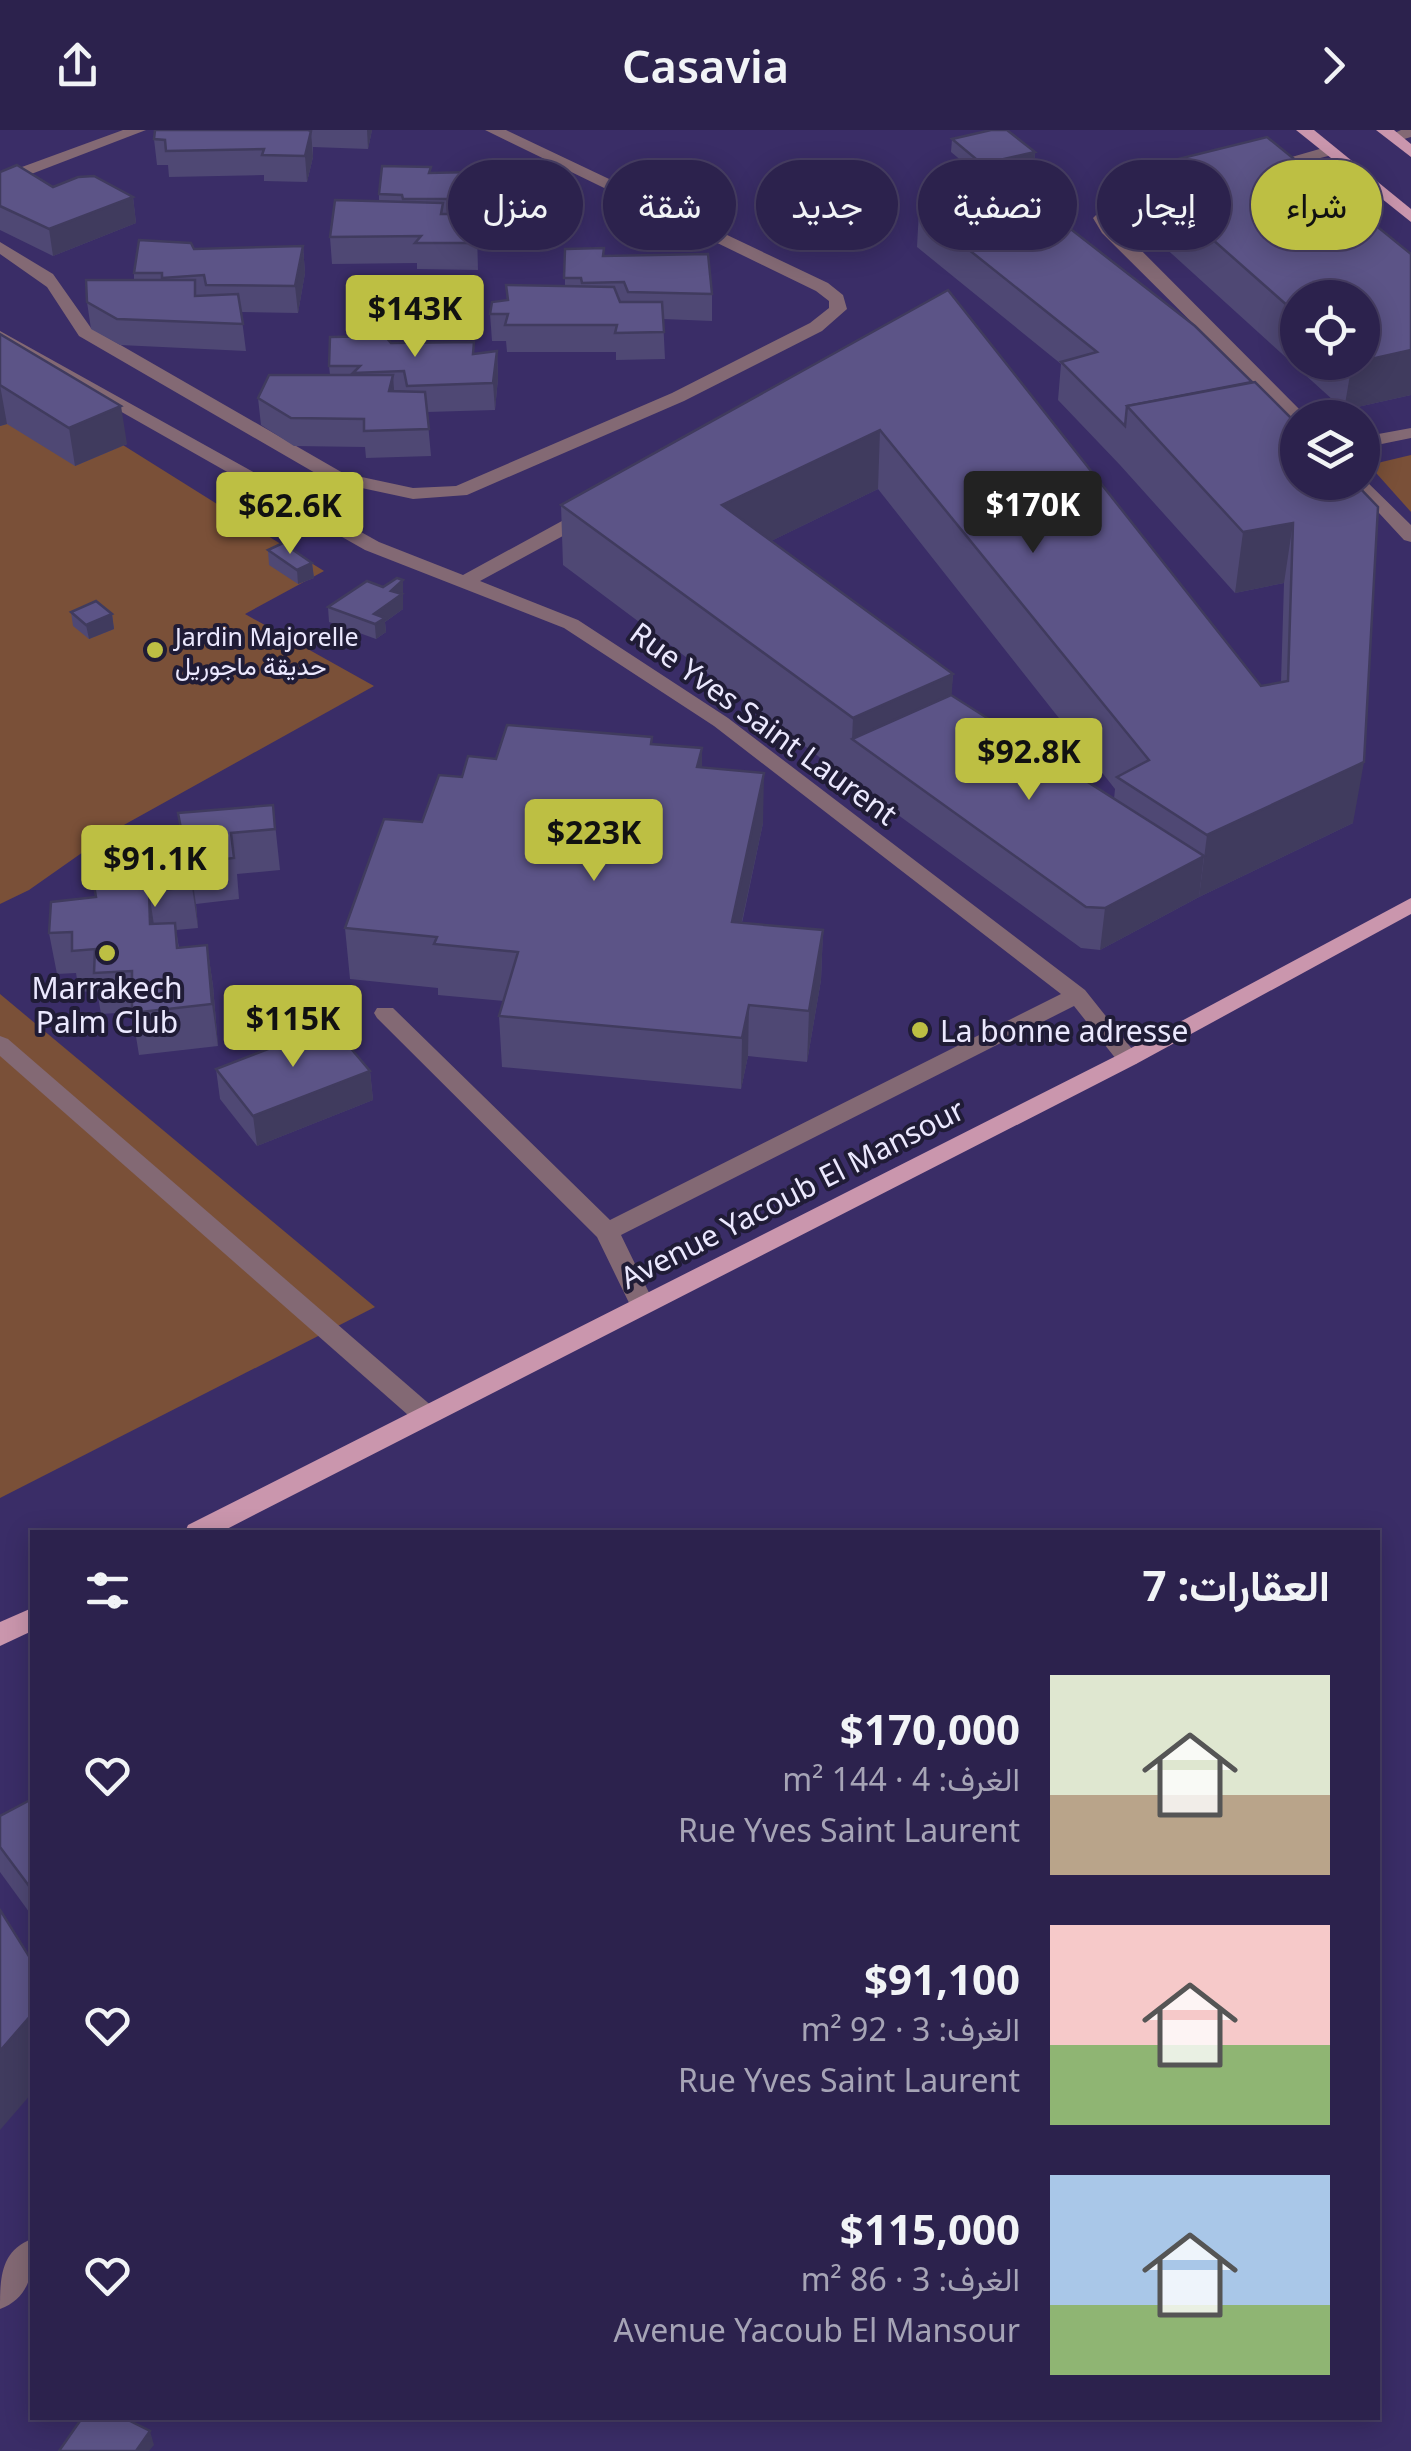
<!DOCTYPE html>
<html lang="ar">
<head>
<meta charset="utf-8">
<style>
	body { margin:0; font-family:"Noto Sans",Vazirmatn,sans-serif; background:#382f57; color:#f1f3f6; direction:rtl; height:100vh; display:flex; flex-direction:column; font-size:38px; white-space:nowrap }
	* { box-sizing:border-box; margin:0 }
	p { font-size:32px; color:#a6a4b6 }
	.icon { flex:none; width:55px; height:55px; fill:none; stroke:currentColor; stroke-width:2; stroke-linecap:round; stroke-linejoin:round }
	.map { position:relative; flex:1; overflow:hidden; direction:ltr }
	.sheet { position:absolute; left:30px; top:1400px; width:1350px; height:890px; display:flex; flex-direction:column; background:#2c224d; border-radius:0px; box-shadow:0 5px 25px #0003,0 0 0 2px #483f65; direction:rtl }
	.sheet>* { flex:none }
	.guide { position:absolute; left:30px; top:30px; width:1352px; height:90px; direction:rtl; display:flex; gap:20px }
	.fabs { position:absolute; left:1280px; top:150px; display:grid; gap:20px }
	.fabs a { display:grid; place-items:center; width:100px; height:100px; border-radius:50%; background:#2c224d; box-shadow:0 5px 25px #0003,0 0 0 2px #483f65; font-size:50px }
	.price { position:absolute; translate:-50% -85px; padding:0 22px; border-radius:10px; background:#bdbf43; color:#111; font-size:32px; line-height:65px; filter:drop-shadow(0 2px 5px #0008) }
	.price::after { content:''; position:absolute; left:50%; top:60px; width:30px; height:22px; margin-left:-15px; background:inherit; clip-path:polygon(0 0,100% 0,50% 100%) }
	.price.current { background:#222; color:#fff }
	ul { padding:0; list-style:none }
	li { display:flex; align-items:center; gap:30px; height:250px; padding:0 50px }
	li span { display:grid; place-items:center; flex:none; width:280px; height:200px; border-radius:0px; color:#555 }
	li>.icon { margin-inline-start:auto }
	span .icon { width:120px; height:120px; fill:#fffc; stroke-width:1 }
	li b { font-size:42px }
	h2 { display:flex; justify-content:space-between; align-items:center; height:120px; padding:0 50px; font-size:42px }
	.pill { padding:0 35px; border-radius:45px; background:#2c224d; box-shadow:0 5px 25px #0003,0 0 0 2px #483f65; font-size:35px; line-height:90px }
	.pill.current { background:#bdbf43; color:#111 }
	header { display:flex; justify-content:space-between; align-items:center; height:130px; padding:0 50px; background:#2c224d; font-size:45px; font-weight:600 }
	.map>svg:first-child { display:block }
</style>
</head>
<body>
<header><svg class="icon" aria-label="forward" viewBox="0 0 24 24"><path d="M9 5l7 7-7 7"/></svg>Casavia<svg class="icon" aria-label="share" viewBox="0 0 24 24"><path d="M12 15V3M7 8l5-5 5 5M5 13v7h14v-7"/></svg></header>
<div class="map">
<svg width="1411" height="2321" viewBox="0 0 1411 2321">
	<rect width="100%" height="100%" fill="#3a2d67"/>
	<g fill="#7a5038">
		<path d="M0,238L324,441L245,484L374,556L113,701L29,760L0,774Z"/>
		<path d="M1411,325V382L1369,335Z"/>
		<path d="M0,864L375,1177L0,1368Z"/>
	</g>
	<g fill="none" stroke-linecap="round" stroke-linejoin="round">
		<g fill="#836974" fill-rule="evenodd">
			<path d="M123,0H146L0,56V45Z"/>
			<path d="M485,0H506L828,153L843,165L847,179L822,201L684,271L467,365L413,369L329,351L79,206L47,157L0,124V112L53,144L91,198L343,343L413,358L456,356L672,263L810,193L829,178V171L816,161Z"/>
			<path d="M1401,0H1411V7L1394,12L1386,7Z"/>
			<path d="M1330,16L1338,21L1336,24L1261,43L1253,38Z"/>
			<path d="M1164,58L1172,63L1170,66L1120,79L1110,89L1304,284L1307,288H1298V293L1292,292L1102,103L1093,88L1108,73Z"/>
			<path d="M0,201L379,412L463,445L582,380H596V388L480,451L578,490L728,588L1085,860L1136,924L1140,929L1136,934H1120L1074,876L621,1105L655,1175L651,1181H633L597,1107L377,888L374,883L377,878H393L610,1090L1061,864L714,596L564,498L365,420L0,213Z"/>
			<path d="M1411,298V308L1362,318V307Z"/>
			<path d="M1362,347L1411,395V412L1404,410L1354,356L1352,352H1362Z"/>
			<path d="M0,906L8,909L434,1278L438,1285L434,1292H416L0,926Z"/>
			<path d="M32,2109C34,2138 32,2167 0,2179C0,2149 0,2121 32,2109Z"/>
		</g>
		<g fill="#ca96ad" fill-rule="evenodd">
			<path d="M1296,0H1314L1411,79V92Z"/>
			<path d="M1376,0H1394L1411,14V27Z"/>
			<path d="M1411,768V784L1136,934L221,1402H185L188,1395L1120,924Z"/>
			<path d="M32,1478V1501L0,1516V1492Z"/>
		</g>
	</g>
	<g fill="#4f4874" fill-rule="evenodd">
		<path d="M155,0H372L368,19L313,17V27L307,52L264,51V45L169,47L168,35H157L154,9Z"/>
		<path d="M952,9L1035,22L1034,35L981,47L951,22Z"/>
		<path d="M1134,40L1411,124V265L1344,280L1129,85ZM1298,168L1362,232H1298Z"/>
		<path d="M516,41L520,103H477L478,140L417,139V133L332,134L330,107L379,71V64L431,43Z"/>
		<path d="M0,42L53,57L133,67L136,93L53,126L0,100Z"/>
		<path d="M919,80L1252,252L1298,295L1353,693L1199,767L1100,820L1081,818L850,650L563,435L561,375L948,160L1261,556L1281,552L1284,453L1235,463L1120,335L1058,270L1061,234L917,117ZM878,359L1115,659L1114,669L951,565L953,544L771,411Z"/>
		<path d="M303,116L305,143L298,183L241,182L246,221L120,215L91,199L87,172L134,150V143L194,119Z"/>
		<path d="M565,119L604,126L712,164V191L663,189L665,229L616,230V222H507L506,211H492L490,184L507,170L506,155L565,156Z"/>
		<path d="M0,204L127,314L75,336L7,294L0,296Z"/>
		<path d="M391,213L474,224L497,221L498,248L495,280L427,282L431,326L366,328L365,317L294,316L261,295L258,268L330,245L329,236Z"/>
		<path d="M268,420L312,433L314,448L298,454L269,435Z"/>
		<path d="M403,450V479L385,492L386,502L376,509L329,492L328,477Z"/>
		<path d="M71,482L112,484L114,499L89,509L73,496Z"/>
		<path d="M652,607V614L702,618V638L763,693L742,793L823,800L821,850L807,932L748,926L741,959L502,937L499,886L504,871L438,865V858L350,849L345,798L422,692L462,647L496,629Z"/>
		<path d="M273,675L280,740L237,744L239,769L196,774L198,798L176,800L179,818L207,815L213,856L218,916L139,925L132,882L101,884L97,861L79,862L76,843L57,844L49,803L141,732L137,710L181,704L178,683Z"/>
		<path d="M216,939L370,941L373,970L257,1016L220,969Z"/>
		<path d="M32,1669V1786L0,1742V1686Z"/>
	</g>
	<g fill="#403b5e">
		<path d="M367,0H372L368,19Z"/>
		<path d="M311,1L313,27L307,52L305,26Z"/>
		<path d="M1035,22L1034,35L981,47L982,34Z"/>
		<path d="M133,67L136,93L53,126L49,99Z"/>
		<path d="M303,116L305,143L298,183L295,156Z"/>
		<path d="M1411,220V265L1344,280L1352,233L1362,232V231Z"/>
		<path d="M497,221L498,248L495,280L493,253Z"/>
		<path d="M393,245L395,273L389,261Z"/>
		<path d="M0,255L7,294L0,296Z"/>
		<path d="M121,276L127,314L75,336L69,298Z"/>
		<path d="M880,300L878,359L722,435V375Z"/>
		<path d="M1293,393L1284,453L1235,463L1243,402Z"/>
		<path d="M312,433L314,448L298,454L297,440Z"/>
		<path d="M403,450V479L385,492L386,502L376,509L374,484L391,461Z"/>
		<path d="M112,484L114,499L89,509L86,495Z"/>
		<path d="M953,544L949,606L852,609L853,588Z"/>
		<path d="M702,618V668L697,637Z"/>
		<path d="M1364,632L1353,693L1199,767L1207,705Z"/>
		<path d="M764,643L763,693L731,842L732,792Z"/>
		<path d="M1204,726L1199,767L1100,820L1105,778Z"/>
		<path d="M190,733L196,774L198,798L192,757Z"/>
		<path d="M149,761L155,802L150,794Z"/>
		<path d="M823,800L821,850L807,932L809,881Z"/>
		<path d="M207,815L213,856L218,916L212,874Z"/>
		<path d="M749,875L748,926L741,959L742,908Z"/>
		<path d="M370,941L373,970L257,1016L253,986Z"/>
		<path d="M32,1884V1963L0,2000V1921Z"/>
		<path d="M150,2301L154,2315L149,2321H136Z"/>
	</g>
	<g fill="#5c5487" stroke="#403b5e" stroke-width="2.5">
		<path d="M155,0H308L311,1L305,26L262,25L264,19L166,21L165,10L154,9Z"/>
		<path d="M991,0H1007L1035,22L982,34L952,9Z"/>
		<path d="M1267,7L1411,124V220L1362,231V168H1298V185L1134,40Z"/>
		<path d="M17,35L53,57L78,47L94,46L133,67L49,99L0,76V42Z"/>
		<path d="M382,36L431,37L429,43L516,41L518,77L453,76L449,69H403L402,65L379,64Z"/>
		<path d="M1013,54L1195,196L1252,252L1127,276L1125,296L1061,232L1097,222L919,80Z"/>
		<path d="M335,70L443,73L441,84H476V113H415L421,106L330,107Z"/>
		<path d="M139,110L191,113L194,119L303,116L295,156L206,155L204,145L162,148V143H134Z"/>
		<path d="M604,118L603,126L708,124L712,164L628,162L624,152L582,153L581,148H564L565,119Z"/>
		<path d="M86,150H195V166L238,164L243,194L117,189L87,172Z"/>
		<path d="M506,155L614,157L620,172H662L664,202L615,203L617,195H505L508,184H490L492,172L508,170Z"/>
		<path d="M948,160L1261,556L1288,551L1293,393L1243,402L1127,276L1255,252L1298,295V352H1354L1378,377L1364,632L1207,705L1117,647L1149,630L880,300L722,375L953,544L853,588L561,375Z"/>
		<path d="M0,204L121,276L69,298L0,255Z"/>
		<path d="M385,206L391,213L474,212L473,224L497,221L493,253L407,256L404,241L353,243L360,236H329L330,207Z"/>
		<path d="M269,245H393L389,261L425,262L429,299L364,301V289L291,288L258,268Z"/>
		<path d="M283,413L312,433L297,440L268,420Z"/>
		<path d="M397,448L403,450L391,461L402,464L374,484L385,488L375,494L328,477L367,451L383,457Z"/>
		<path d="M96,471L112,484L86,495L71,482Z"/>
		<path d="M951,565L1204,726L1105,778L1086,777L852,609Z"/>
		<path d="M507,595L652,607L651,614L702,618L697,637L764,643L732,792L823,800L809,881L749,875L742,908L499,886L518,822L434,814L437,807L345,798L384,689L422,692L439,645L462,647L468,626L496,629Z"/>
		<path d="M273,675L275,699L231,703L234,728L190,733L192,757L149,761L150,794L175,793L177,818L207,815L212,874L132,883V841L94,843L95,819L72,821V802L49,803L51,772L96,767L91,738L142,732L137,710L182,704L178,683Z"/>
		<path d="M331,895L370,941L253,986L216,939Z"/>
		<path d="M32,1669V1760L0,1717V1686Z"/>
		<path d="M0,1780L32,1831V1884L0,1921Z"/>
		<path d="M82,2288H124L150,2301L136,2321H59Z"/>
	</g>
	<g fill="#bdbf43" stroke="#201c36" stroke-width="4">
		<circle cx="155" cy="520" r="10"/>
		<circle cx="107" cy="823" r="10"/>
		<circle cx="920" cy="900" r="10"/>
	</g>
	<g text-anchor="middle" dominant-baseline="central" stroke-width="8" stroke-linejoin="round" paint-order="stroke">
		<g font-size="25" fill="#ebe8fe" stroke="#201c36" text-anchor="start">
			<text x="175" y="506">Jardin Majorelle<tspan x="175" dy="29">حديقة ماجوريل</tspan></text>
		</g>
		<g font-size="30" fill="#ebe8fe" stroke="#201c36">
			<text transform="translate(764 593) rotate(36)">Rue Yves Saint Laurent</text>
			<text transform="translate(792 1063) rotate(-27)">Avenue Yacoub El Mansour</text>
		</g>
		<g font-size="30" fill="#ebe8fe" stroke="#201c36">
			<text x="107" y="857">Marrakech<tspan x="107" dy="34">Palm Club</tspan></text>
			<text x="940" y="900" text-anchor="start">La bonne adresse</text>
		</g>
	</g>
</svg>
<div class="fabs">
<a><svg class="icon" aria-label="locate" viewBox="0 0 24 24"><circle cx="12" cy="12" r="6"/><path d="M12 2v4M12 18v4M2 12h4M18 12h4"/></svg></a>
<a><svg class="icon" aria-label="layers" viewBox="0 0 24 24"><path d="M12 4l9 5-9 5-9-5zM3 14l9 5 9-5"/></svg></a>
</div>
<b class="price" style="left:415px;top:230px">$143K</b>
<b class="price current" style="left:1033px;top:426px">$170K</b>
<b class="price" style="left:290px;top:427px">$62.6K</b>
<b class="price" style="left:1029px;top:673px">$92.8K</b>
<b class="price" style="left:594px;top:754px">$223K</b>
<b class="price" style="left:155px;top:780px">$91.1K</b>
<b class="price" style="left:293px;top:940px">$115K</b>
<div class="guide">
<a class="pill current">شراء</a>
<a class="pill">إيجار</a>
<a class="pill">تصفية</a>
<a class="pill">جديد</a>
<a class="pill">شقة</a>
<a class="pill">منزل</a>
</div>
<section class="sheet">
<h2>العقارات: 7<svg class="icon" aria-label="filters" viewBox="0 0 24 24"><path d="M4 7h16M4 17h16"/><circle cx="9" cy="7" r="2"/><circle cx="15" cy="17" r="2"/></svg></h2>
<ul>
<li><span style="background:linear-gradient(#dfe7d0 60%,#b9a48a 0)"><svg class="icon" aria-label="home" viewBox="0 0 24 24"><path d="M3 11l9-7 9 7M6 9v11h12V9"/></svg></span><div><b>$170,000</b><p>الغرف: 4 · 144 m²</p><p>Rue Yves Saint Laurent</p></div><svg class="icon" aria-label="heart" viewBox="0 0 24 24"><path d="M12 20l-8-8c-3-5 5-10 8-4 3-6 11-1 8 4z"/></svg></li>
<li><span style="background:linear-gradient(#f6c9c9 60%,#8fb573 0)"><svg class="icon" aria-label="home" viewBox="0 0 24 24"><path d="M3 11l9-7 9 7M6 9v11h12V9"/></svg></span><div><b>$91,100</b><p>الغرف: 3 · 92 m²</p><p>Rue Yves Saint Laurent</p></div><svg class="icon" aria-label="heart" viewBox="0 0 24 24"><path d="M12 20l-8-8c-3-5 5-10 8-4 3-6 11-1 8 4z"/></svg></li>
<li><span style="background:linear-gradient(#a9c7e8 65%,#8fb573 0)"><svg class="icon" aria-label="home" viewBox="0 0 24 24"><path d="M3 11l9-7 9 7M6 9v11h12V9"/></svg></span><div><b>$115,000</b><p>الغرف: 3 · 86 m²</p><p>Avenue Yacoub El Mansour</p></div><svg class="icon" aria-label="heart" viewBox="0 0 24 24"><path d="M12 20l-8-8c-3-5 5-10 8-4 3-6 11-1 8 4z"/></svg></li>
</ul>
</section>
</div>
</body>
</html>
